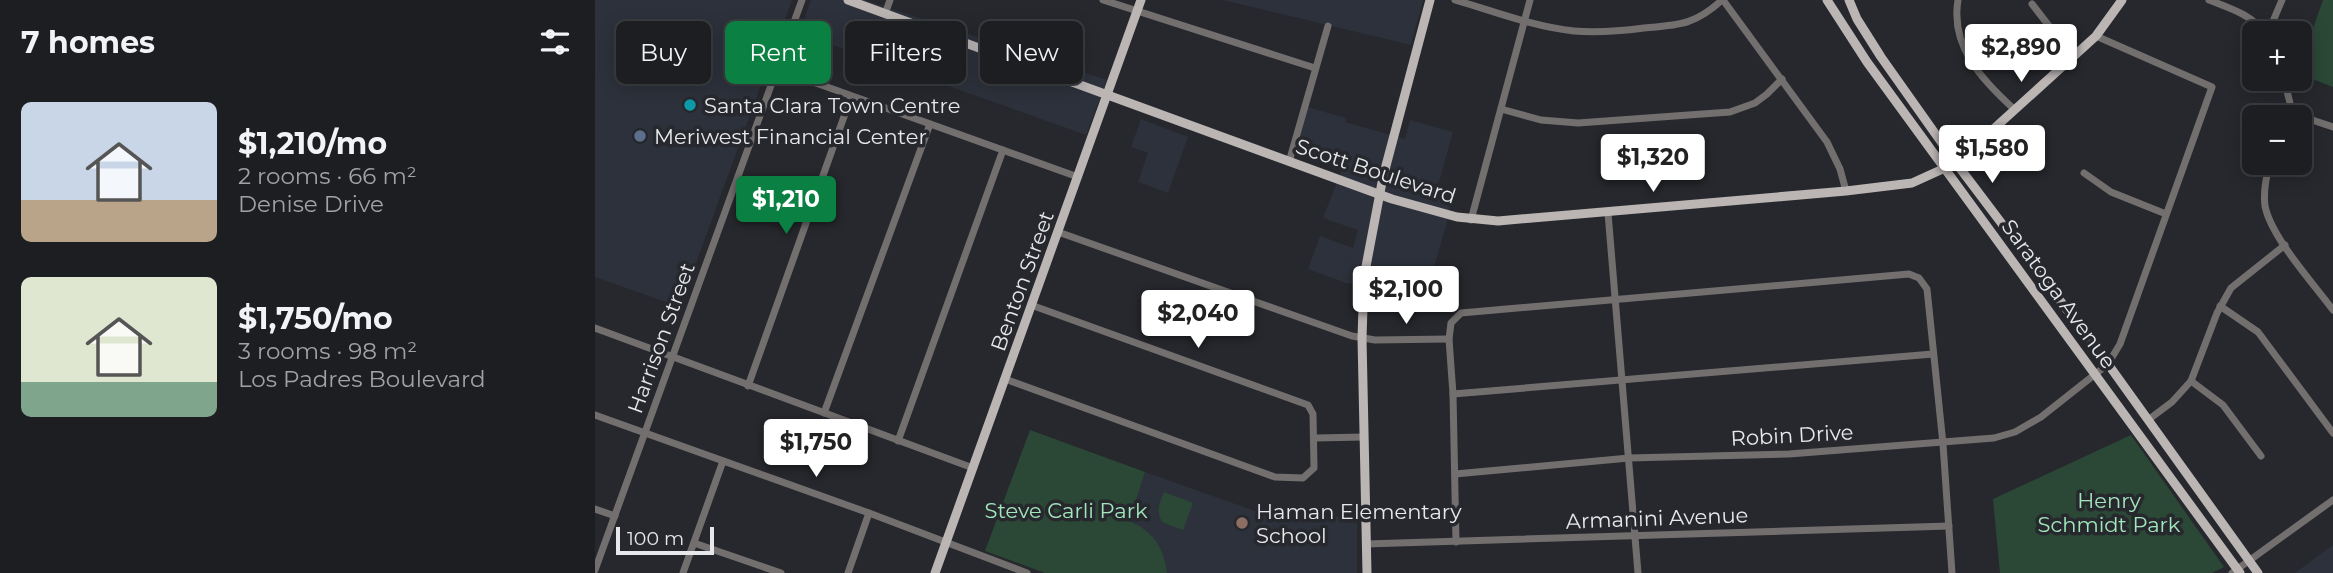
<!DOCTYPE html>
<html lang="en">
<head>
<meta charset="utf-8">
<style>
	body { margin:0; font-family:Montserrat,sans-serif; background:#292b2f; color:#f1f3f6; height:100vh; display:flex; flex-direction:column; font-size:26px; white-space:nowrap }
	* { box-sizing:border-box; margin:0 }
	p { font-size:23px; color:#a0a2a5 }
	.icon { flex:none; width:38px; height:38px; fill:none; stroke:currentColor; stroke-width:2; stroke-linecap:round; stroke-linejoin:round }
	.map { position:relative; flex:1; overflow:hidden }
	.panel { display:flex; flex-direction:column; background:#1c1e22; width:595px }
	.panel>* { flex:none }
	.hud { position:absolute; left:21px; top:21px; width:665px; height:63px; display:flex; gap:14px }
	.buttons { position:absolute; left:1647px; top:21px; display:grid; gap:14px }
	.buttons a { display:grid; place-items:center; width:70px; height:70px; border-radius:10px; background:#1c1e22; box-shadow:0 4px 18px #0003,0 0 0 2px #3a3c40; font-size:35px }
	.scale { position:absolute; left:21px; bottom:18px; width:98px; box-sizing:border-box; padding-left:7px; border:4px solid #e6e8eb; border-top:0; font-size:19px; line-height:24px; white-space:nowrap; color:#e6e8eb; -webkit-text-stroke:5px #26282d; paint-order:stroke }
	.price { position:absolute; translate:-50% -60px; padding:0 16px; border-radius:7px; background:#fff; color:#222; font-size:23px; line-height:46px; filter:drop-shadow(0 2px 4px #0008) }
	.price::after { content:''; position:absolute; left:50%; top:42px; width:21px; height:16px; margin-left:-10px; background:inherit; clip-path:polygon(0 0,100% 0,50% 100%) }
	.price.on { background:#0b8043; color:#fff }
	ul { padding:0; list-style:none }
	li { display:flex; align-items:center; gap:21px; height:175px; padding:0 21px }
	li span { display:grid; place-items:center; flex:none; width:196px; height:140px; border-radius:10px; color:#555 }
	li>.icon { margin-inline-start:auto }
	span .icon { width:84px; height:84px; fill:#fffc; stroke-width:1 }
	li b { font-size:30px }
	h2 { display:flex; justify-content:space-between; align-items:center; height:84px; padding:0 21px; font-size:30px }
	.tag { padding:0 24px; border-radius:10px; background:#1c1e22; box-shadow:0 4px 18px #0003,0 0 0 2px #3a3c40; font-size:24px; line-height:63px }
	.tag.on { background:#0b8043; color:#fff }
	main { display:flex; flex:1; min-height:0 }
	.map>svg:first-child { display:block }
</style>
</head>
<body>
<main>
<section class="panel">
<h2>7 homes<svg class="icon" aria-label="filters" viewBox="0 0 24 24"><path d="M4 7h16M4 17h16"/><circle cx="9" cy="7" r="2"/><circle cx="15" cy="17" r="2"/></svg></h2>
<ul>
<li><span style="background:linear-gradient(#c9d6e8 70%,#b9a48a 0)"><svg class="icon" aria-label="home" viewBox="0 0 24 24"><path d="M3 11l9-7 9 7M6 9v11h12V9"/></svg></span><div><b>$1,210/mo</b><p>2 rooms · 66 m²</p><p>Denise Drive</p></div></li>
<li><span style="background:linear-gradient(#dfe7d0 75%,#7fa58c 0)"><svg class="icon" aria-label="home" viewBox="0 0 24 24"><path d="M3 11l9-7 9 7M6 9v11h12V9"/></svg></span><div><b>$1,750/mo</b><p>3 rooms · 98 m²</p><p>Los Padres Boulevard</p></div></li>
</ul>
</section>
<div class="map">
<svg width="1738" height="573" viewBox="0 0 1738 573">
	<rect width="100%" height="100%" fill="#26282d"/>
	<g fill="#2c313b">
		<path d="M0,0H197L85,307L0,277Z"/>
		<path d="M216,0H270L512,80L491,135L204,33Z"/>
		<path d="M628,0H828L816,45Z"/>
		<path d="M712,107L751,118L750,122L810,139L815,120L858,132L840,196L856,202L851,226L838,270L780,275L754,284L713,269L725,236L758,248L763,230L728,218L748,167L701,151Z"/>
		<path d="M546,119L593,137L573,193L543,182L553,153L536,147Z"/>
		<path d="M550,472L677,517L762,516V573H514Z"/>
		<path d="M1738,545V573H1700Z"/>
	</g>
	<g fill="#2b4836">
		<path d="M1728,0H1738V87L1705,74V66Z"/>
		<path d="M435,430L550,472L534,521C558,531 569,547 572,573H450L390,551Z"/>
		<path d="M1536,435L1629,567L1617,573H1405L1398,499Z"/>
		<path d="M569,492L598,503L588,530L567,522C561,511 564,504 569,492Z"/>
	</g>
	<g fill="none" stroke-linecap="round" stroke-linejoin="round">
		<g stroke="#726f6e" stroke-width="7">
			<path d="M508,0L720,68"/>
			<path d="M860,0C898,11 939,27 979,31C1002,33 1026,31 1049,28C1084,25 1100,25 1127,0"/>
			<path d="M1128,0L1232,142L1245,169L1251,191"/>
			<path d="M1363,0C1355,47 1388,81 1420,110"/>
			<path d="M1614,0C1634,8 1658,15 1669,33"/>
			<path d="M1437,4L1478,57"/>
			<path d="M290,14L295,0"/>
			<path d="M1673,33L1687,0"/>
			<path d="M182,69L483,177"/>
			<path d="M1689,79L1695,103L1691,117"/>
			<path d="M906,109L946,120L983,123L1135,112L1160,103L1172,94L1187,79"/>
			<path d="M1693,112L1738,127"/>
			<path d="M694,162L733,26"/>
			<path d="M1675,163C1671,177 1668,191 1670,206C1676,237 1718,283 1738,310"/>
			<path d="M1489,173L1516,192L1571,214"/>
			<path d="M1013,213L1043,573"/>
			<path d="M876,220L935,0"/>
			<path d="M463,232L757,336L780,340L854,339"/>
			<path d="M1625,306L1663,332L1738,433"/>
			<path d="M0,328L378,468"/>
			<path d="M410,379L680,477L708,478L719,468L718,414L713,405L436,305"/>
			<path d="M1596,381L1628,405L1666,456"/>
			<path d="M153,386L256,97"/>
			<path d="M858,394L1338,354"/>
			<path d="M229,413L335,124"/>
			<path d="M0,415L274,513L432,573"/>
			<path d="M1553,420L1577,402L1596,381L1622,313L1636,288L1690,245"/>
			<path d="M720,438L769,437"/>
			<path d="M303,441L408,150"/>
			<path d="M860,474L1034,458L1194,454L1399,438L1420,432L1446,417L1513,364L1525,344L1617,87L1501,36"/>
			<path d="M0,509L20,516"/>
			<path d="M861,542L858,394L854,339L856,323L866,313L1314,274L1324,278L1332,289L1348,444L1357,573"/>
			<path d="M99,543L186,573"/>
			<path d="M771,544L1354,526"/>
			<path d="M0,570L207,0"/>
			<path d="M88,573L128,461"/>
			<path d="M253,573L274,513"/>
			<path d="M1637,573L1738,500"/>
		</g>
		<g stroke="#bbb5b4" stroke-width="9">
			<path d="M253,0L797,199L862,217L903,221L1251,191L1317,183L1361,163L1501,36L1527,0"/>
			<path d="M1232,0L1272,62L1645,573"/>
			<path d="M1254,0L1262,19L1286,57L1361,163L1513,364L1663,573"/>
			<path d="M340,573L546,0"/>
			<path d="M772,573L767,338L769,277L788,177L835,0"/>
		</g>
	</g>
	<circle fill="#0f9aa8" stroke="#26282d" stroke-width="2.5" cx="95" cy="105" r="7"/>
	<circle fill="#5c6f8a" stroke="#26282d" stroke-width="2.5" cx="45" cy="136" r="7"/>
	<circle fill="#8d6e63" stroke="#26282d" stroke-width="2.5" cx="647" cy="523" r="7"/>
	<g text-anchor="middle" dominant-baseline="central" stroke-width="7" stroke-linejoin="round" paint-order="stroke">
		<g font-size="21" fill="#e6e8eb" stroke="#26282d" text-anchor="start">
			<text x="109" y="105">Santa Clara Town Centre</text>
			<text x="59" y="136">Meriwest Financial Center</text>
			<text x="661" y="511">Haman Elementary<tspan x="661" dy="24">School</tspan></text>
		</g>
		<g font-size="21" fill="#e6e8eb" stroke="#26282d">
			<text transform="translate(781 171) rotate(18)">Scott Boulevard</text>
			<text transform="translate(427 281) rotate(-70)">Benton Street</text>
			<text transform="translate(1464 294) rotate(54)">Saratoga Avenue</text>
			<text transform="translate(66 338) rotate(-70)">Harrison Street</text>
			<text transform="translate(1197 435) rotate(-3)">Robin Drive</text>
			<text transform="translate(1062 518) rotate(-2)">Armanini Avenue</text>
		</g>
		<g font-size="21" fill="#a2e6bc" stroke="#26282d">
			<text x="1514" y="500">Henry<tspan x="1514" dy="24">Schmidt Park</tspan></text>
			<text x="471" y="510">Steve Carli Park</text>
		</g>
	</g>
</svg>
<div class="buttons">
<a>+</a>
<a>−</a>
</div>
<div class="scale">100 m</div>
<b class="price" style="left:1426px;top:84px">$2,890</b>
<b class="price" style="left:1397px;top:185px">$1,580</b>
<b class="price" style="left:1058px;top:194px">$1,320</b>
<b class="price on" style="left:191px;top:236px">$1,210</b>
<b class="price" style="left:811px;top:326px">$2,100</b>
<b class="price" style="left:603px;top:350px">$2,040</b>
<b class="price" style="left:221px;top:479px">$1,750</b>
<div class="hud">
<a class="tag">Buy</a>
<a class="tag on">Rent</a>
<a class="tag">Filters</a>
<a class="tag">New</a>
</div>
</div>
</main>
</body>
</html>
